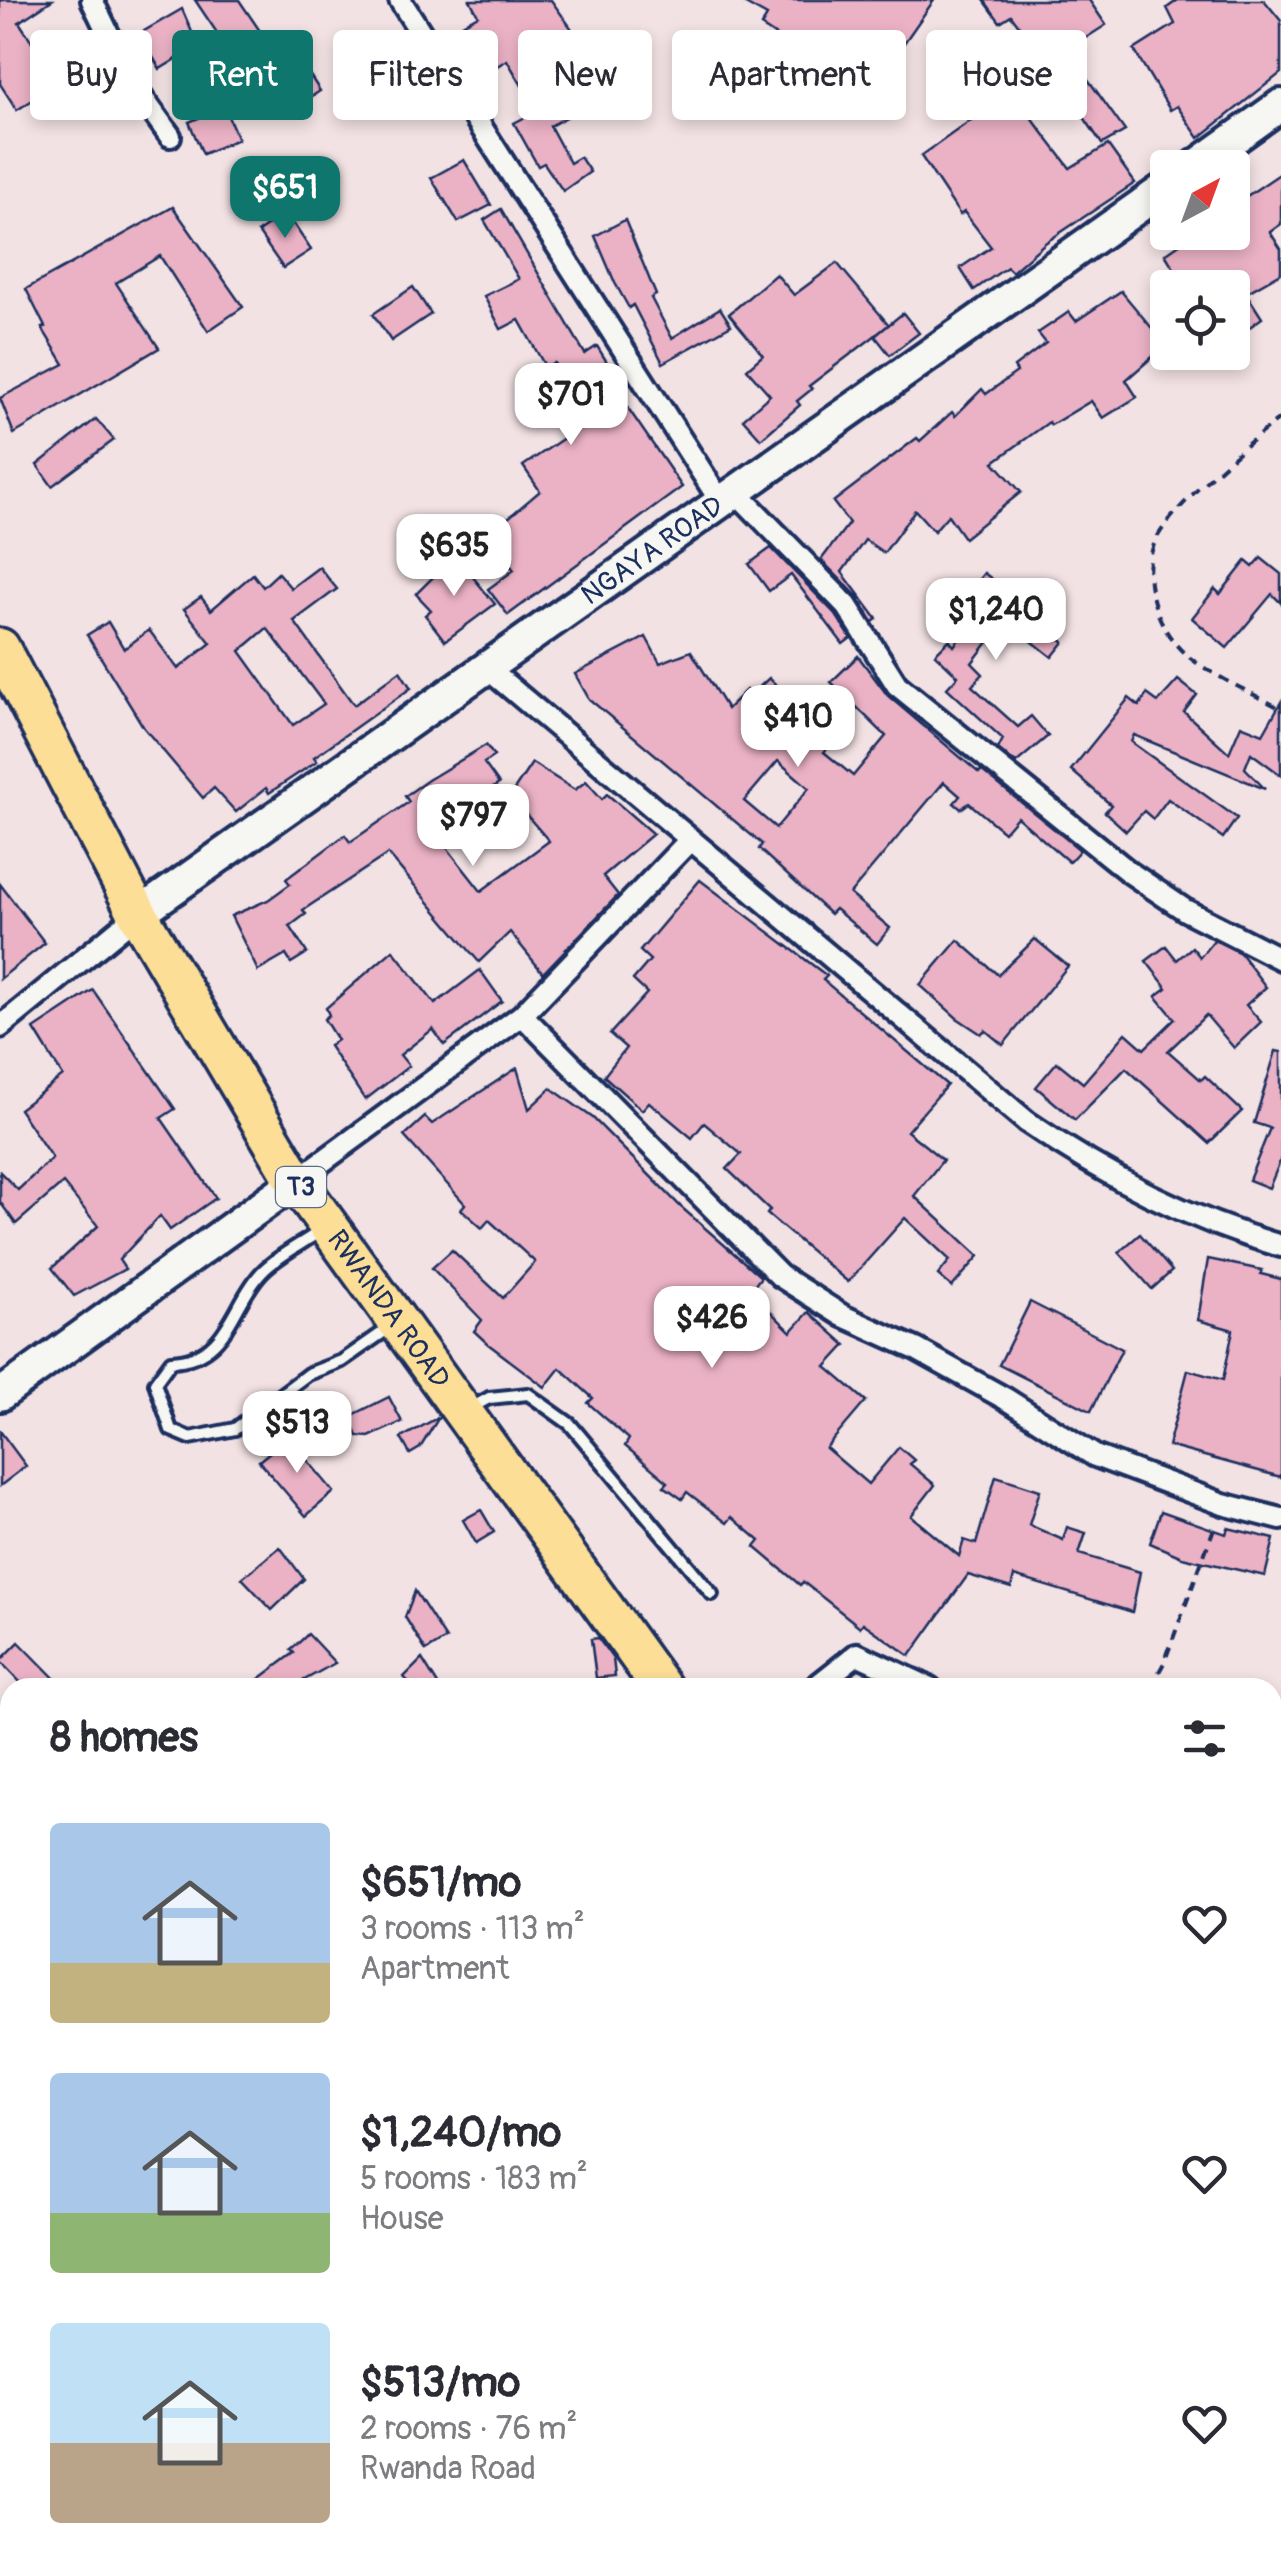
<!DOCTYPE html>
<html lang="en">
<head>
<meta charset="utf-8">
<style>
	body { margin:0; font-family:Pangolin,sans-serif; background:#f7f7f7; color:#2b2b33; height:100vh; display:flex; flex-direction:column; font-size:38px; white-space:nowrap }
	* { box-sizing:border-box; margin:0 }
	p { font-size:32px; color:#7c7c81 }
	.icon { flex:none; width:55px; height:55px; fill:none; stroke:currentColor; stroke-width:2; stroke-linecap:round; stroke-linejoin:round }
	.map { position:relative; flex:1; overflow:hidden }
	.sheet { position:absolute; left:0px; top:1678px; width:1282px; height:892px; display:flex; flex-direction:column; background:#fff; border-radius:30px 30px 0 0; box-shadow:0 5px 15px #0003 }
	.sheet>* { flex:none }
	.banner { position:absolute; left:30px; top:30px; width:1222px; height:90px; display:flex; gap:20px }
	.needle { width:65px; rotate:41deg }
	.controls { position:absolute; left:1150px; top:150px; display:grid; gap:20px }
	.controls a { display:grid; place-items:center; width:100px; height:100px; border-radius:10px; background:#fff; box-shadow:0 5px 15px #0003; font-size:50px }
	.price { position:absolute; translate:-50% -85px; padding:0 22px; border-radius:20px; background:#fff; color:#222; font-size:32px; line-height:65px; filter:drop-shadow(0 2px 5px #0008) }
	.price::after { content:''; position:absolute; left:50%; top:60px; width:30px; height:22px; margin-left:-15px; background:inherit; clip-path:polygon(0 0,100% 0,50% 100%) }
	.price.on { background:#0f766e; color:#fff }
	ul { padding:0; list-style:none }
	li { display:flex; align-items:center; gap:30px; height:250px; padding:0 50px }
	li span { display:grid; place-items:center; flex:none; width:280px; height:200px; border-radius:10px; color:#555 }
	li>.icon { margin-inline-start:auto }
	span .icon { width:120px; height:120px; fill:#fffc; stroke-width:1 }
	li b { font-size:42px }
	h2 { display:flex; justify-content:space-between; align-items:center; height:120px; padding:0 50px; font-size:42px }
	.pill { padding:0 35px; border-radius:10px; background:#fff; box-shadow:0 5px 15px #0003; font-size:35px; line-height:90px }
	.pill.on { background:#0f766e; color:#fff }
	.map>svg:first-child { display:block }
</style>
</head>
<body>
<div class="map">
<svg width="1281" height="2568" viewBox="0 0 1281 2568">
	<rect width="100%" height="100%" fill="#f3e2e4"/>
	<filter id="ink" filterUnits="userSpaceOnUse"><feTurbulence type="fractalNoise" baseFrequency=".01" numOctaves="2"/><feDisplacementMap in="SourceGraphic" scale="20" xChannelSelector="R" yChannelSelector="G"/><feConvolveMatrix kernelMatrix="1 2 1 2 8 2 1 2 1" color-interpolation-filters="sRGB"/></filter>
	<g filter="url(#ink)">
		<path fill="#f1d4db" d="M963,2560H1199L1205,2568H956Z"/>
		<g fill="#ebb2c5" stroke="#1b2f5e" stroke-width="2.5" fill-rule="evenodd">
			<path d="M0,0H52L19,22L59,83L17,110L0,84Z"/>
			<path d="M195,0H239L281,62L250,82Z"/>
			<path d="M470,0H551L597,64L581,73L598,100L550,126L570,163L580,157L590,172L563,191L544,163L538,166L514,123L537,111L507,60L484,74L457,27L478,15Z"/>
			<path d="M738,0H934L867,96L761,26L767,16Z"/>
			<path d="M984,0H1089L1106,25L1067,50L1125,131L1102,144L1061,83L1024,108L1070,168L1108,145L1135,183L1045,243L1012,272L1007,267L974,290L960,268L991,247L964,212L960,215L921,156L1038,72L1027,54L1035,47L1011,15L1000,22Z"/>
			<path d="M1178,0H1264L1281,21V73L1199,138L1177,106L1170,110L1134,50L1175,24L1167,8Z"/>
			<path d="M182,9L198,46L160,69L139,34Z"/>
			<path d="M296,54L320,91L302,103L277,67Z"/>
			<path d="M224,107L238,139L203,154L189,122Z"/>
			<path d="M315,156L328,175L282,207L270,188Z"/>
			<path d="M464,160L491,205L458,222L431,178Z"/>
			<path d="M1281,173V224L1270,232L1281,249V273L1246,293L1262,318L1232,340V288H1192L1187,280L1183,283L1165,254L1197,232H1232V206Z"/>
			<path d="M173,207L243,307L208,331L160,256L116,283L159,348L14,434L0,398L64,364L42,328L45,327L26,289Z"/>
			<path d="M501,209L585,354L597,346L623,388L617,392L682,487L508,615L488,589L514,570L490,540L505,529L501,524L540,491L523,466L590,420L554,363L546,368L519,320L501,329L484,296L519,279L484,220Z"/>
			<path d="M286,213L311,250L283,268L258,232Z"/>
			<path d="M625,220L656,295L651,298L672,338L720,308L731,325L663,363L633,305L629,308L615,283L595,236Z"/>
			<path d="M837,263L889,325L809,386L812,389L797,401L800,405L761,439L743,419L770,395L747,369L763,355L729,314L776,274L794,295Z"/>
			<path d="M413,287L431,314L391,341L373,314Z"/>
			<path d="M1121,291L1166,345L1126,380L1137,397L1103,418L1091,401L1051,425L1049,422L994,462L1021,492L964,538L948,515L934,531L915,510L884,553L865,540L842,572L877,619L873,622L857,596L821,560L849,523L833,502L917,438L920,441L952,412L955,416L982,389L986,394L1017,372L1014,367L1046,343L1038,333L1069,312L1076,321Z"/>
			<path d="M903,313L919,333L890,355L875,336Z"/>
			<path d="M96,419L114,440L52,486L37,465Z"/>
			<path d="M771,548L836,615L851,638L843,644L791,575L769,591L749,564Z"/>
			<path d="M455,555L495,604L445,641L425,615L431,610L416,594Z"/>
			<path d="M1261,558L1281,574V603L1272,594L1227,648L1192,618L1215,589L1220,594L1246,561L1253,567Z"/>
			<path d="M319,567L337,589L294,621L354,705L400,671L411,688L314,757L317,761L269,793L266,788L236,812L214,788L203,798L144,728L87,635L108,622L124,649L149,630L178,669L211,643L184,609L201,597L211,610L253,574L263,587L278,573L291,588ZM267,628L324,704L293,725L240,651Z"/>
			<path d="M984,573L1030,608L1028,612L1064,642L1052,657L1005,620L972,663L983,674L972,686L1018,727L1031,716L1048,736L1016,763L998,749L1003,739L947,688L958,676L935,654L949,640L954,646L987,601L971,589Z"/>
			<path d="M646,637L660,663L691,651L727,709L746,690L751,695L769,678L796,704L790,710L831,744L824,752L853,776L886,736L831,682L858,656L888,696L979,773L981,770L1080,850L1069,862L1017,817L1004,832L969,803L961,809L954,803L960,796L944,782L850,894L890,928L877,944L835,909L830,914L759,849L762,844L589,699L575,674ZM778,761L809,788L776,828L744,801Z"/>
			<path d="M1178,680L1197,695L1184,712L1229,753L1241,725L1263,734L1281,702V775L1251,753L1245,768L1265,789L1134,735L1131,742L1237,818L1223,838L1168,799L1153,819L1144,811L1126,831L1105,812L1111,805L1071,770L1129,698L1139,706L1147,694L1158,702Z"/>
			<path d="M486,745L494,756L484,763L499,784L465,806L452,787L419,812L481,891L549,841L510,796L532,763L575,790L586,781L602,799L607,794L653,834L603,876L618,895L543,973L510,932L479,962L388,854L303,910L306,914L290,926L307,953L291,963L286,955L258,971L231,916L268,900L290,884L286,879L345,835L350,842L409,802L405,796L428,780Z"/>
			<path d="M700,880L827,976L823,980L947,1085L907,1131L943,1160L914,1196L979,1256L952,1287L938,1275L950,1260L905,1218L848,1282L767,1214L770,1210L727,1169L741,1154L704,1123L692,1138L649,1102L642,1110L604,1076L626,1048L610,1034L647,993L633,980L650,960L640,951Z"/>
			<path d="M0,884L45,943L0,979Z"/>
			<path d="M1035,939L1068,966L1003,1045L985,1030L981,1034L957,1018L920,985L958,940L998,975Z"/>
			<path d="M1214,940L1240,953L1266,987L1246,1005L1261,1022L1234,1048L1206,1015L1168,1051L1201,1080L1205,1076L1242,1111L1209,1143L1126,1068L1075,1120L1036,1087L1057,1062L1083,1083L1126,1033L1144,1049L1175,1019L1156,996L1167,988L1146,961L1166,946L1177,960L1192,947L1200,957Z"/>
			<path d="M393,950L435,1004L480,970L502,1001L444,1045L433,1029L400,1055L409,1066L365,1100L329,1046L337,1040L324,1019L329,1015L326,1008Z"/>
			<path d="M93,990L175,1109L161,1118L216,1198L170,1230L160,1216L119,1260L125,1269L74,1296L52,1268L98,1226L63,1183L16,1224L0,1202V1172L18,1190L52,1158L19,1109L63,1076L34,1029Z"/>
			<path d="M1276,1051L1281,1052V1159L1269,1188L1249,1180L1270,1128L1254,1123Z"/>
			<path d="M517,1068L529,1109L551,1088L593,1118L681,1207L761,1277L750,1291L791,1332L809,1312L846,1345L826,1367L866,1401L826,1448L868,1484L899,1447L914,1460L910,1464L935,1485L911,1516L959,1556L964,1540L976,1544L996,1476L1040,1490L1029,1525L1063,1540L1067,1527L1086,1533L1079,1554L1140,1572L1132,1612L1014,1576L1011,1588L968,1575L910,1656L863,1623L860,1627L803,1582L800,1585L755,1547L760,1541L732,1517L727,1523L687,1492L682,1499L664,1486L668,1482L625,1446L629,1439L588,1403L593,1398L560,1368L545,1387L488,1344L474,1331L482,1320L432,1268L452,1250L503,1298L535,1262L489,1220L482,1228L461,1209L465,1204L404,1136L425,1117L432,1124Z"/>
			<path d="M1140,1234L1172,1271L1152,1289L1119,1252Z"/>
			<path d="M1208,1259L1262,1270L1261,1274L1281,1279V1477L1168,1446L1188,1370L1223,1380L1233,1330L1198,1320Z"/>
			<path d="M1030,1302L1122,1349L1091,1411L999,1365Z"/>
			<path d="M389,1397L402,1422L369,1437L358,1436L349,1417Z"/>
			<path d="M439,1417L420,1448L410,1454L401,1438Z"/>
			<path d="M0,1431L26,1466L0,1486Z"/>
			<path d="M288,1437L334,1492L306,1516L259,1461Z"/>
			<path d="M481,1510L494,1532L476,1543L463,1520Z"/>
			<path d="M1161,1511L1226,1534L1228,1528L1274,1539L1265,1576L1182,1557L1150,1543Z"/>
			<path d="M280,1547L304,1579L272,1610L242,1578Z"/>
			<path d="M415,1591L446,1639L426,1651L405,1617Z"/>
			<path d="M308,1634L335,1663L290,1688H247L294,1653L291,1650Z"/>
			<path d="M598,1638L613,1659L615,1676L596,1678L591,1639Z"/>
			<path d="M19,1642L64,1688H26L0,1661Z"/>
			<path d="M422,1659L440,1688H414L404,1677Z"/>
		</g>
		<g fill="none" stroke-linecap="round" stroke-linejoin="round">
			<defs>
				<g id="lane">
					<path d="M320,1231C302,1244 277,1256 262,1272C232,1303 229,1359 171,1361L155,1383L171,1430L190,1438L235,1429L308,1374L342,1361L392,1326"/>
					<path d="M471,1408L489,1398L528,1394L570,1424L712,1594"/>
					<path d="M1246,2560L1253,2568"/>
				</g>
				<g id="street">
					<path d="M92,0L132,83L170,136"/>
					<path d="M400,0L721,502"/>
					<path d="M736,492L847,606L897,685L1129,872L1185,910L1281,959"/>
					<path d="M488,669L1027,1122C1107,1177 1188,1219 1281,1246"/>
					<path d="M522,1015L780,1276L843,1316L916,1349L1006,1399L1095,1456L1223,1504L1281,1519"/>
					<path d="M0,1027L138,914"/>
					<path d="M296,1181L522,1015L688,842"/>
					<path d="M814,1688L857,1654L930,1688"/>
					<path d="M1272,1773L1281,1774"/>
					<path d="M0,1897L10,1909"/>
				</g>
				<g id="secondary">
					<path d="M1193,168L1281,105"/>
					<path id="s1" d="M138,914L1168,186"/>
					<path d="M0,1395L296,1181"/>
				</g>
				<g id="highway">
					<path id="s2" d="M0,648L138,914L296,1181L662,1688"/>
					<path d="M1272,2485L1281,2496"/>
				</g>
			</defs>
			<use href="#lane" stroke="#1b2f5e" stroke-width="18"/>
			<use href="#street" stroke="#1b2f5e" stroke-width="28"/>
			<use href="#secondary" stroke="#1b2f5e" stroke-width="38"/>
			<use href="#highway" stroke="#1b2f5e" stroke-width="45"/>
			<g stroke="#1b2f5e" stroke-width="4" stroke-dasharray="10 8" stroke-linecap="butt">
				<path d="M1281,418C1250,440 1177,503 1158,536C1138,570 1155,624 1181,650C1203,672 1253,693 1281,709"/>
				<path d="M1150,1688L1164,1663L1216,1523"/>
			</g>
			<use href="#lane" stroke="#f6f6f2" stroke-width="10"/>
			<use href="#street" stroke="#f6f6f2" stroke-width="20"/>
			<use href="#secondary" stroke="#f6f6f2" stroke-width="30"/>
			<use href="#highway" stroke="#fcde96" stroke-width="38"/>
		</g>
	</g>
	<g text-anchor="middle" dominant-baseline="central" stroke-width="9" stroke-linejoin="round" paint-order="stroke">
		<rect fill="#f6f6f2" stroke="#5d6b8a" stroke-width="2.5" x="276" y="1167" width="50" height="40" rx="8"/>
		<g font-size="25" font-weight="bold" fill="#1b2f5e">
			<text x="301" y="1187">T3</text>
		</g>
		<g font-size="28" fill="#1b2f5e" stroke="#f6f6f2">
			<text stroke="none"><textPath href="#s1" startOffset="630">NGAYA ROAD</textPath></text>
			<text stroke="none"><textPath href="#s2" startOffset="768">RWANDA ROAD</textPath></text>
		</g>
	</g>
</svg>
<div class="controls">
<a><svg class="needle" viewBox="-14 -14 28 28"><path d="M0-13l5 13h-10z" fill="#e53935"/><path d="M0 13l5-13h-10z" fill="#7c7c81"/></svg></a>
<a><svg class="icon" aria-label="locate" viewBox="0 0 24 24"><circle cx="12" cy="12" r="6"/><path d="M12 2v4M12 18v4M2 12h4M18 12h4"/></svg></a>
</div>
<b class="price on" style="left:285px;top:241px">$651</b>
<b class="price" style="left:571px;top:448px">$701</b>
<b class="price" style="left:454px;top:599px">$635</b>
<b class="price" style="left:996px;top:663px">$1,240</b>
<b class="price" style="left:798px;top:770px">$410</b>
<b class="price" style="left:473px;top:869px">$797</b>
<b class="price" style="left:712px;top:1371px">$426</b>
<b class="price" style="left:297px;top:1476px">$513</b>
<div class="banner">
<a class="pill">Buy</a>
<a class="pill on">Rent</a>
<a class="pill">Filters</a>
<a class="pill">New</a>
<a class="pill">Apartment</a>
<a class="pill">House</a>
</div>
<section class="sheet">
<h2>8 homes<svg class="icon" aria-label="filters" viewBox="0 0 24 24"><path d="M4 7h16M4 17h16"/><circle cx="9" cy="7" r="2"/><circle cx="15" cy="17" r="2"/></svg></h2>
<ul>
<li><span style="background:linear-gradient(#a9c7e8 70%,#c2b280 0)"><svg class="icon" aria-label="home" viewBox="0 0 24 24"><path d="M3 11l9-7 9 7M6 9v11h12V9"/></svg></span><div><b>$651/mo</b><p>3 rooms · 113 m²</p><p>Apartment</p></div><svg class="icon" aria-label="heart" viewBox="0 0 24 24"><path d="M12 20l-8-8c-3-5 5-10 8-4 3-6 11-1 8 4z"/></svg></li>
<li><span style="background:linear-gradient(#a9c7e8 70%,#8fb573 0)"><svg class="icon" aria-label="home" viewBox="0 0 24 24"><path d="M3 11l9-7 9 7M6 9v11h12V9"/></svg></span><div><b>$1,240/mo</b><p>5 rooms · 183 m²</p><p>House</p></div><svg class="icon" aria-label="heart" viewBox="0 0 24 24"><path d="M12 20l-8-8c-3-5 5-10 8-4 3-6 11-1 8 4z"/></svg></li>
<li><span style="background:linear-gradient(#bfe0f5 60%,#b9a48a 0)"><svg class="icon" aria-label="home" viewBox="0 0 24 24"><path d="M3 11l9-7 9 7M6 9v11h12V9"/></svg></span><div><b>$513/mo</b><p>2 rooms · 76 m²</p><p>Rwanda Road</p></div><svg class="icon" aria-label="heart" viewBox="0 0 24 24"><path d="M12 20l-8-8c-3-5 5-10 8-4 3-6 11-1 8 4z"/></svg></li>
</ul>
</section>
</div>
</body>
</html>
